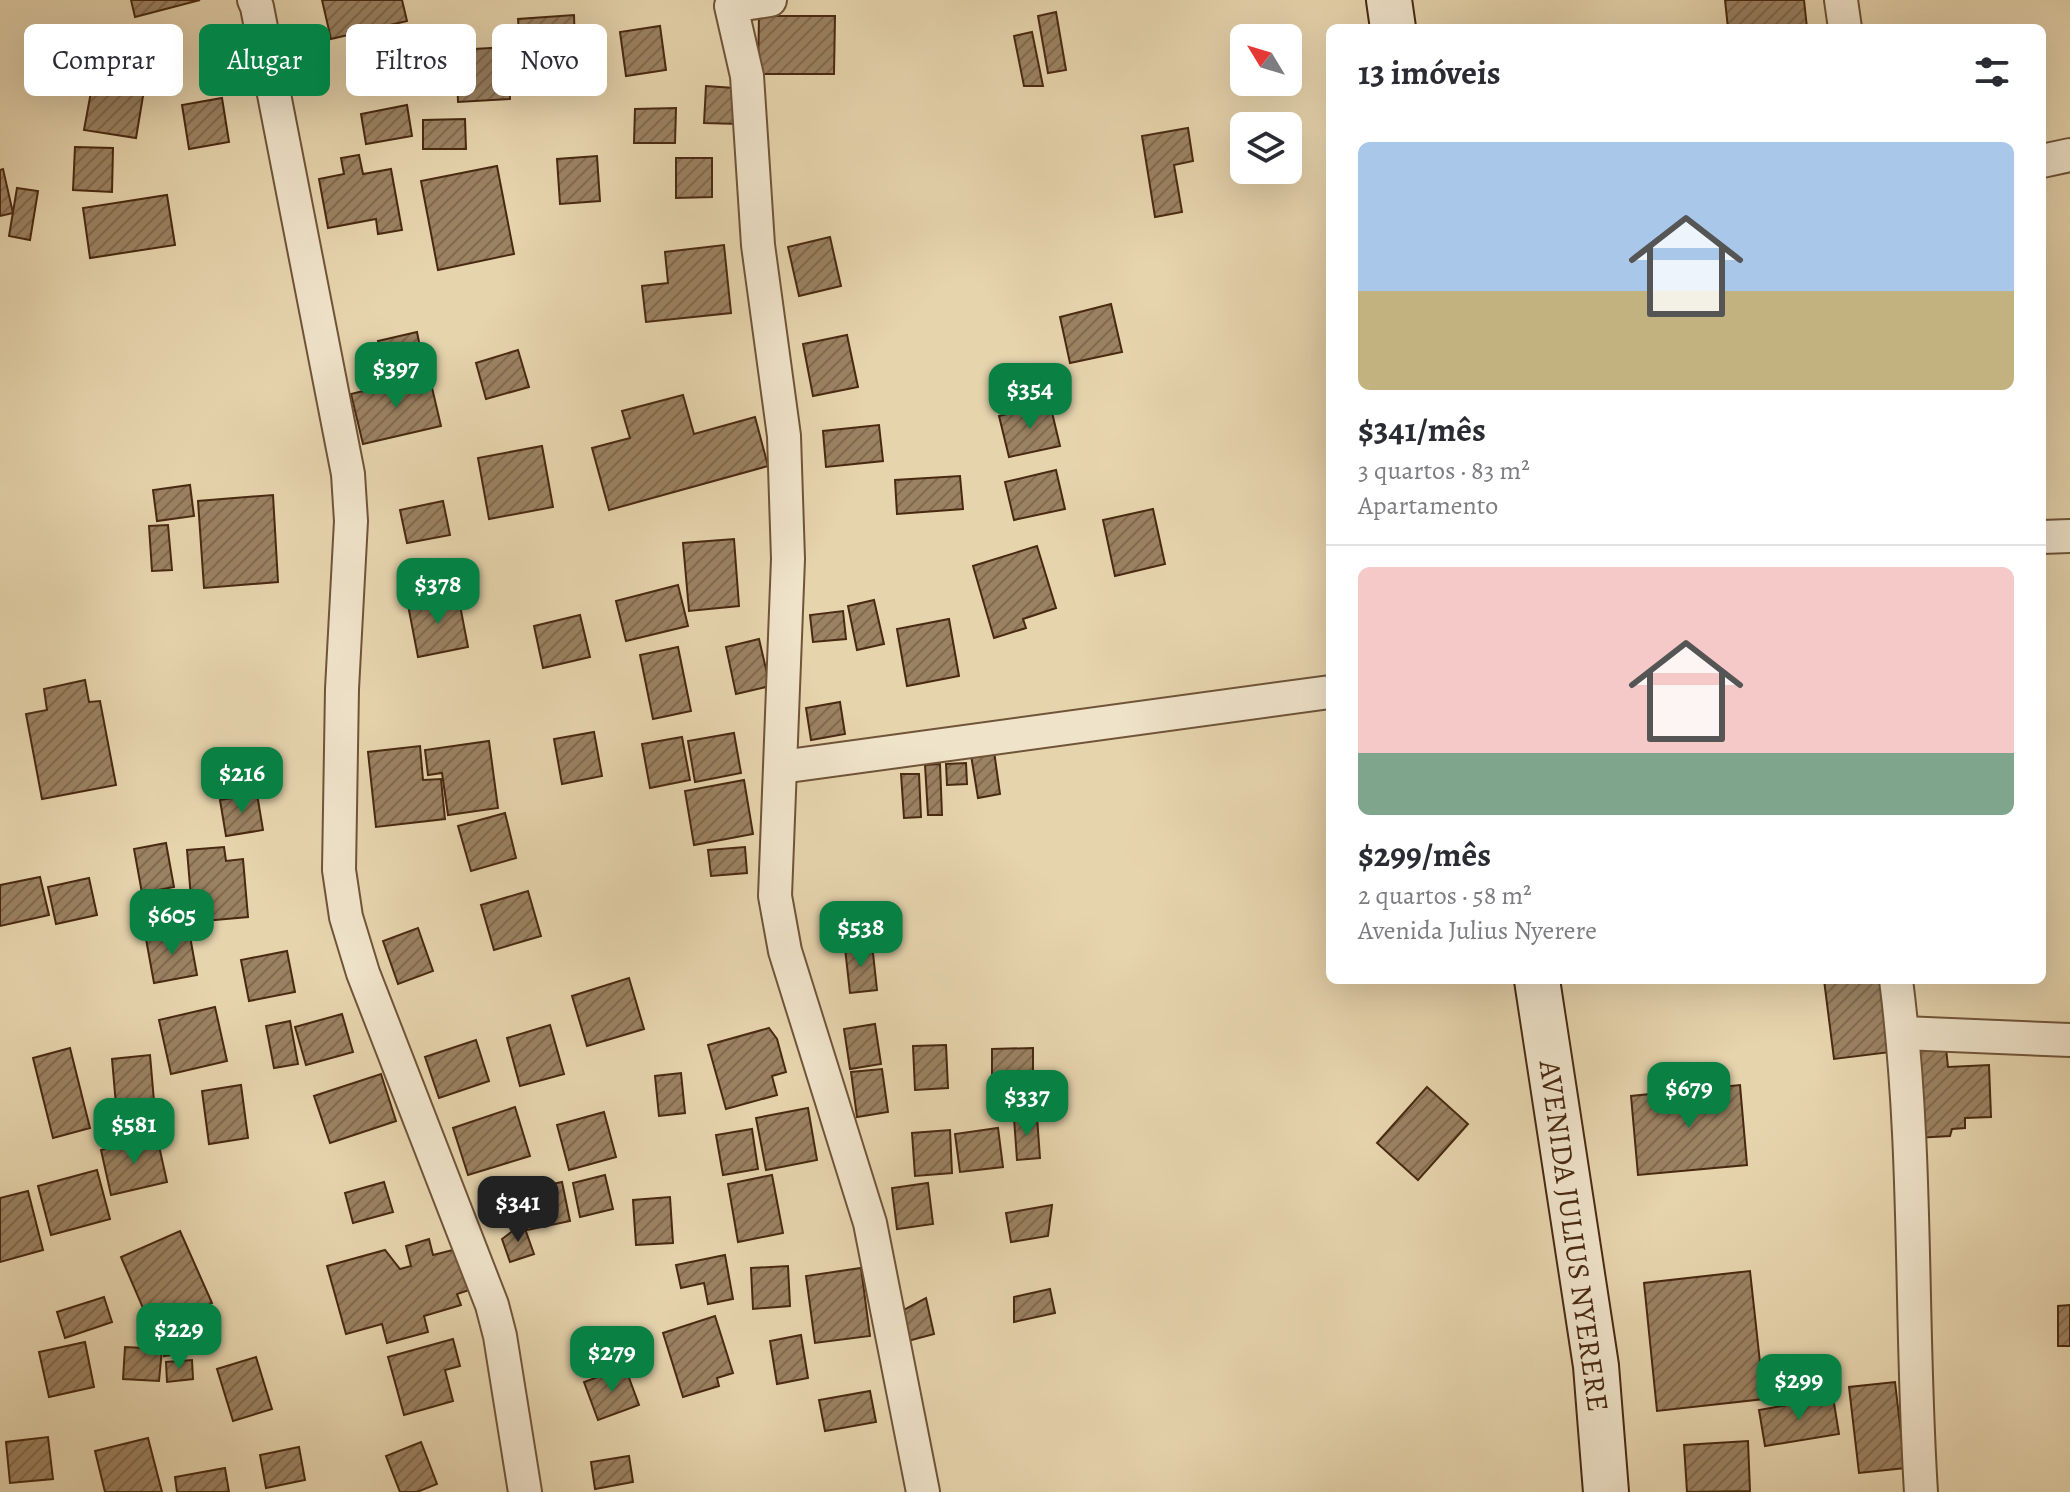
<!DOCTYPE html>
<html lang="pt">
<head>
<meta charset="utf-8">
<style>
	body { margin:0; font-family:Alegreya,serif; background:#f2f2f3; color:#2b2b33; height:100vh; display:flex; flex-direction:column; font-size:30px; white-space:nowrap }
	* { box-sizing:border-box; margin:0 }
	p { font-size:26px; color:#7c7c81 }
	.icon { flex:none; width:44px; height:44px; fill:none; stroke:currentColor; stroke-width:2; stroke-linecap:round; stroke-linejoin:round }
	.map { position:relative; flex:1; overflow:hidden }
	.side { position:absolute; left:1326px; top:24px; width:720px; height:960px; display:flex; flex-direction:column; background:#fff; border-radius:12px; box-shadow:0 8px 32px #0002 }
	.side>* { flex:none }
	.top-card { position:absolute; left:24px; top:24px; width:760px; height:72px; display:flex; gap:16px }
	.needle { width:52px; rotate:308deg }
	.fabs { position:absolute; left:1230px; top:24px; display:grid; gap:16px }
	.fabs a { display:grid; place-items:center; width:72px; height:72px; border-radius:12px; background:#fff; box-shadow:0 8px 32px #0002; font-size:40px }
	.price { position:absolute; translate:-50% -68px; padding:0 18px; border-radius:16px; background:#0b8043; color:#fff; font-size:26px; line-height:52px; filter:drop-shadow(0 2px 4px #0008) }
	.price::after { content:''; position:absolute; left:50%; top:48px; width:24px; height:18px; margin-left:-12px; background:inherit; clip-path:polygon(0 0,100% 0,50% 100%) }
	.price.active { background:#222; color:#fff }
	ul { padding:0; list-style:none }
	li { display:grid; align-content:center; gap:16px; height:424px; padding:0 32px }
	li+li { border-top:2px solid #e1e1e2 }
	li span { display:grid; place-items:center; height:248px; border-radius:12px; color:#555 }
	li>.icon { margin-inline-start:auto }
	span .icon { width:144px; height:144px; fill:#fffc; stroke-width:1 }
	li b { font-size:34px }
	h2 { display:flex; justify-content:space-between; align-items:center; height:96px; padding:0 32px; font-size:34px }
	.tag { padding:0 28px; border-radius:12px; background:#fff; box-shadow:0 8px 32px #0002; font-size:28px; line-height:72px }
	.tag.active { background:#0b8043; color:#fff }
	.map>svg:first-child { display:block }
</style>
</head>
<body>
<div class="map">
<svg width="2070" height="1492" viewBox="0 0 2070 1492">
	<defs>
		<pattern id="building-hatch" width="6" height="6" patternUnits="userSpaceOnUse" patternTransform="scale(2)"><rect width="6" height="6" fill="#9b8262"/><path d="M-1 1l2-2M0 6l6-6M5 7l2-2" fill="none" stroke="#806a4f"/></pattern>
	</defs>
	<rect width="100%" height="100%" fill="#e6d4ad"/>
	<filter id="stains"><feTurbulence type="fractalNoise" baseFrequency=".0025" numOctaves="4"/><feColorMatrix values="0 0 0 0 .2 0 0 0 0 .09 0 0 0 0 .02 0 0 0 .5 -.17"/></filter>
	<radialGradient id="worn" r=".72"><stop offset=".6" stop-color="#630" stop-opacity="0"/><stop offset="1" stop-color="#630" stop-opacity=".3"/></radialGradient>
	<g fill="url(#building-hatch)" stroke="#492911" stroke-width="2">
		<path d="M131,0H200L135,17Z"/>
		<path d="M322,0H402L407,21L331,39Z"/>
		<path d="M1725,0H1804L1807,28H1728Z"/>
		<path d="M1056,12L1066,70L1048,73L1038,16Z"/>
		<path d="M574,15L575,45L520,49L518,19Z"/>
		<path d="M759,16H835L834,74H758Z"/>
		<path d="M660,26L666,70L626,76L620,32Z"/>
		<path d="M1032,32L1043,86H1024L1014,36Z"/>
		<path d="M403,40L409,77L357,87L350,50Z"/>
		<path d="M508,47L510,99L458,102L456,50Z"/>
		<path d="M93,81L144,90L136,138L84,130Z"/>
		<path d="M706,86L734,88L739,124L704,123Z"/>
		<path d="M222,98L229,142L189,149L182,105Z"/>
		<path d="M407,105L412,136L366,144L361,114Z"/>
		<path d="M676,108L675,143H634L635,109Z"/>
		<path d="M465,119L466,149H423V120Z"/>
		<path d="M1188,128L1193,161L1174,165L1182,212L1155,217L1142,136Z"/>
		<path d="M75,147L113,148L112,192L73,190Z"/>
		<path d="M359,155L363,174L391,169L402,230L378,234L376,219L328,228L319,179L344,174L341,158Z"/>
		<path d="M597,156L600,201L560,204L557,159Z"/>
		<path d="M676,158H712V197L676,198Z"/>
		<path d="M497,166L514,254L438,270L421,181Z"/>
		<path d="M3,169L13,213L0,216V170Z"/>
		<path d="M17,188L38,191L30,240L9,236Z"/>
		<path d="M167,195L175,245L90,258L83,208Z"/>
		<path d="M830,237L841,286L799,296L788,247Z"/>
		<path d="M724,245L731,313L646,322L642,286L668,283L665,252Z"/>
		<path d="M1111,304L1122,352L1070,363L1060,317Z"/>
		<path d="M417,332L424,367L385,375L378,341Z"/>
		<path d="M847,335L858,387L813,396L803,344Z"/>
		<path d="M518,350L529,387L486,399L476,363Z"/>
		<path d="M429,375L441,426L363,444L351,394Z"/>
		<path d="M683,395L694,434L755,417L768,466L609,510L592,448L630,438L622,411Z"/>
		<path d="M1050,404L1060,446L1009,457L999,416Z"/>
		<path d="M879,425L883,461L826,467L823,431Z"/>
		<path d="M542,446L553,507L489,519L478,458Z"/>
		<path d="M1056,470L1065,509L1014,520L1005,482Z"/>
		<path d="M960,476L963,509L897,514L895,480Z"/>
		<path d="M190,485L194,516L157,521L153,490Z"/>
		<path d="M273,495L278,582L204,588L198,501Z"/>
		<path d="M443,501L450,535L407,543L400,510Z"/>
		<path d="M1153,509L1165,564L1115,576L1103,520Z"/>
		<path d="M168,525L172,570L152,571L149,526Z"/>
		<path d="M734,539L739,606L689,611L683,543Z"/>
		<path d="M1037,546L1056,608L1023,619L1026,628L994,638L973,566Z"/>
		<path d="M678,585L688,626L626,641L616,601Z"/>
		<path d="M458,595L468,647L418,657L408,605Z"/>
		<path d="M874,600L884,644L857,650L848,606Z"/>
		<path d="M843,611L846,639L813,642L810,615Z"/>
		<path d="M580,615L590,657L543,668L534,626Z"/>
		<path d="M949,619L959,676L907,686L897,629Z"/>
		<path d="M759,639L770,686L736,694L726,647Z"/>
		<path d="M678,647L691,711L653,719L640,655Z"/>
		<path d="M85,680L89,702L100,701L116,785L42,799L26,714L47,710L44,689Z"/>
		<path d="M840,702L845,734L811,740L806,708Z"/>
		<path d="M594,732L602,776L562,784L554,739Z"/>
		<path d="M734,733L741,773L695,782L688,741Z"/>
		<path d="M682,737L690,780L650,788L642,744Z"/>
		<path d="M489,741L498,808L448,815L442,773L428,775L425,750Z"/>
		<path d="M420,746L423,780L441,779L445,819L376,827L368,752Z"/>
		<path d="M994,751L1000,794L978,798L971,755Z"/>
		<path d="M966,763L967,784L947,785L946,764Z"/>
		<path d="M940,764L942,815H928L925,765Z"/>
		<path d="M901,774H919L921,817L904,818Z"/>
		<path d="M744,780L753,834L694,845L685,791Z"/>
		<path d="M257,794L263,830L226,836L220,800Z"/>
		<path d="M505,813L516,858L471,871L458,826Z"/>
		<path d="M166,843L174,887L142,893L134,849Z"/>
		<path d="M224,847L226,861L243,859L248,917L193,922L187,850Z"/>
		<path d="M745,847L747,873L711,876L708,850Z"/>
		<path d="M40,877L49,915L0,926V885Z"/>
		<path d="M89,878L97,915L56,924L48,887Z"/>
		<path d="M528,891L541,936L494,950L481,905Z"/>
		<path d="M183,894L188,926L142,933L137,902Z"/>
		<path d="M418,928L433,971L398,984L383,941Z"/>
		<path d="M189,931L197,975L154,983L146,939Z"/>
		<path d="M872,944L877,990L850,993L845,948Z"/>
		<path d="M287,951L295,992L249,1001L241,960Z"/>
		<path d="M629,978L644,1029L587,1046L572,996Z"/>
		<path d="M1824,980H1883L1891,1052L1834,1059Z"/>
		<path d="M215,1007L227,1061L171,1074L159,1020Z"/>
		<path d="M342,1014L353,1052L306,1065L295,1027Z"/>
		<path d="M290,1021L298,1064L274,1068L266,1026Z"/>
		<path d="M875,1024L881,1064L850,1069L844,1029Z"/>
		<path d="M550,1025L564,1074L520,1086L507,1038Z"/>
		<path d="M769,1028L777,1039L786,1072L772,1076L777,1095L726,1109L708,1045Z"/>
		<path d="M476,1040L489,1081L439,1098L425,1057Z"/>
		<path d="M946,1045L948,1088L915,1090L913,1046Z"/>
		<path d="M70,1048L90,1128L53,1138L33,1058Z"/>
		<path d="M1033,1048V1076L992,1078V1049Z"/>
		<path d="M1946,1048L1948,1067L1989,1065L1991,1117L1965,1118V1128L1952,1129L1950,1136L1916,1138L1912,1049Z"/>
		<path d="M150,1055L154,1101L116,1105L112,1059Z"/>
		<path d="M882,1069L888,1112L857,1117L851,1072Z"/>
		<path d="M681,1073L685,1113L659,1116L655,1076Z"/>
		<path d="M381,1074L396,1121L330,1143L314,1096Z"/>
		<path d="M241,1085L248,1138L209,1144L202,1091Z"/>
		<path d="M1740,1085L1747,1165L1638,1175L1631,1096Z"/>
		<path d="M1427,1087L1468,1124L1418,1180L1377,1143Z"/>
		<path d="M515,1107L530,1156L468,1175L453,1128Z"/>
		<path d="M808,1108L817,1160L766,1170L756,1118Z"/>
		<path d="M604,1112L616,1157L569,1170L557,1125Z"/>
		<path d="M1037,1117L1040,1158L1017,1160L1014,1118Z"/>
		<path d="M998,1128L1003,1167L960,1172L955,1134Z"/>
		<path d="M752,1129L758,1169L723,1175L716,1135Z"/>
		<path d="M950,1130L952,1173L915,1176L912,1133Z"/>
		<path d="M157,1137L167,1182L111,1195L101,1150Z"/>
		<path d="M97,1170L110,1219L51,1235L38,1186Z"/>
		<path d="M605,1175L613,1209L580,1217L573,1183Z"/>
		<path d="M772,1175L783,1233L738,1242L728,1184Z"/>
		<path d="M384,1182L393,1212L353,1223L345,1193Z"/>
		<path d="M562,1182L570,1221L527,1230L519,1191Z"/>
		<path d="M928,1183L933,1224L897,1229L892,1188Z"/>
		<path d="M28,1191L43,1250L0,1262V1198Z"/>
		<path d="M670,1197L673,1243L636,1245L633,1200Z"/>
		<path d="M1052,1205L1048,1236L1011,1242L1006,1213Z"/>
		<path d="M523,1223L534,1254L510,1262L502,1239Z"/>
		<path d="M180,1231L212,1303L152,1329L121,1257Z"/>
		<path d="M429,1239L433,1255L457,1249L469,1290L457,1294L461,1305L424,1316L428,1332L387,1343L382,1324L346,1334L327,1266L385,1250L400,1269L411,1266L406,1246Z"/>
		<path d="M725,1255L733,1299L708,1304L704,1283L681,1288L676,1265Z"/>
		<path d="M788,1266L790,1306L753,1309L751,1268Z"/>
		<path d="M861,1268L870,1336L815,1343L806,1276Z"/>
		<path d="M1750,1271L1764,1399L1657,1411L1644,1283Z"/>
		<path d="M1050,1289L1055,1313L1014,1322V1297Z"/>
		<path d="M104,1297L112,1322L65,1338L57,1312Z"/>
		<path d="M926,1298L934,1334L904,1342L898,1313Z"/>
		<path d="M2070,1305V1346H2058V1306Z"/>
		<path d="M715,1316L733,1373L717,1378L719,1386L683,1397L663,1333Z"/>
		<path d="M196,1329L199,1351L164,1356L162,1333Z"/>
		<path d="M801,1335L808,1378L777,1384L770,1341Z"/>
		<path d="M453,1339L460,1366L445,1370L453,1401L404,1415L388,1357Z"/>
		<path d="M85,1342L94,1387L49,1397L39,1352Z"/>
		<path d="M125,1347L162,1349L159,1381L123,1379Z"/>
		<path d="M256,1357L272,1409L233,1421L217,1369Z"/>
		<path d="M192,1360L193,1379L167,1382L166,1362Z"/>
		<path d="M625,1367L639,1405L598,1420L584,1382Z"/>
		<path d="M1895,1382L1905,1468L1859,1473L1849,1387Z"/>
		<path d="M870,1391L876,1422L825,1431L819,1400Z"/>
		<path d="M1833,1397L1839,1434L1765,1446L1759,1410Z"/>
		<path d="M48,1437L53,1479L10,1483L6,1442Z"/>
		<path d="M148,1438L162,1492H105L95,1451Z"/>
		<path d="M1748,1441L1750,1491L1687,1492L1684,1445Z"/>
		<path d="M421,1442L437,1484L417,1492H400L386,1456Z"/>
		<path d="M299,1447L305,1480L266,1488L260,1455Z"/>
		<path d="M629,1456L633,1482L595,1489L591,1462Z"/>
		<path d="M225,1468L229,1492H177L175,1477Z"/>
	</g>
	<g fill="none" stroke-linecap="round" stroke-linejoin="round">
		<defs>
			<g id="street">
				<path d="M254,0L257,7L348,474L351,521L342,689L339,870L346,917L363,973L492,1305L500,1336L525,1492"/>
				<path d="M770,0L731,6L747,76L758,245L784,436L788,559L775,896L785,951L870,1223L923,1492"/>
				<path d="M1841,0L1845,28"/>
				<path d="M2042,161L2070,155"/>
				<path d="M2042,537L2070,536"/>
				<path d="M781,767L1330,692"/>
				<path d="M1896,980C1918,1150 1910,1321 1921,1492"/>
				<path d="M1903,1033L2070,1040"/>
			</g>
			<g id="secondary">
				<path d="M1389,0L1393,28"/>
				<path d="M1537,980L1596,1366L1606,1492"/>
			</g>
		</defs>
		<use href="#street" stroke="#705438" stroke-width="36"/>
		<use href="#secondary" stroke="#492911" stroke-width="48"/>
		<use href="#street" stroke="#efe3ca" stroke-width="32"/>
		<use href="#secondary" stroke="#efe3ca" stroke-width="44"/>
	</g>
	<g text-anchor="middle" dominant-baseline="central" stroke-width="6" stroke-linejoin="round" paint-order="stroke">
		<g font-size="30" fill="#492911" stroke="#efe3ca">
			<text transform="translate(1574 1236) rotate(82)">AVENIDA JULIUS NYERERE</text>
		</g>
	</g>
	<rect width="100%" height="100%" filter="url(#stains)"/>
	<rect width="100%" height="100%" fill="url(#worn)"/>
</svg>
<div class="fabs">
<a><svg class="needle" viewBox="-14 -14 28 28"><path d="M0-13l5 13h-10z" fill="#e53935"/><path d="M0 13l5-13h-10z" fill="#7c7c81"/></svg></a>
<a><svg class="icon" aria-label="layers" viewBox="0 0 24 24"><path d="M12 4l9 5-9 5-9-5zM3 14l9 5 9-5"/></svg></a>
</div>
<b class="price" style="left:396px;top:410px">$397</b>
<b class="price" style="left:1030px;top:431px">$354</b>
<b class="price" style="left:438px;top:626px">$378</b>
<b class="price" style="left:242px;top:815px">$216</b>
<b class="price" style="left:172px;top:957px">$605</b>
<b class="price" style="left:861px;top:969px">$538</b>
<b class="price" style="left:1689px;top:1130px">$679</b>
<b class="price" style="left:1027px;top:1138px">$337</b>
<b class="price" style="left:134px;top:1166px">$581</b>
<b class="price active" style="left:518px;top:1244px">$341</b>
<b class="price" style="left:179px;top:1371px">$229</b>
<b class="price" style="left:612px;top:1394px">$279</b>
<b class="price" style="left:1799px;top:1422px">$299</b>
<div class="top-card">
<a class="tag">Comprar</a>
<a class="tag active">Alugar</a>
<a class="tag">Filtros</a>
<a class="tag">Novo</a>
</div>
<section class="side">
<h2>13 imóveis<svg class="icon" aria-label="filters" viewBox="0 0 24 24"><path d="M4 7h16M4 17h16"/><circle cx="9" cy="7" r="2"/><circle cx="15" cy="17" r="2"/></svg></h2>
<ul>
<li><span style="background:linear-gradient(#a9c7e8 60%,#c2b280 0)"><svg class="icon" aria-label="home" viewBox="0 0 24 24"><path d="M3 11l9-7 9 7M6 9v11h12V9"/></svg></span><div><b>$341/mês</b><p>3 quartos · 83 m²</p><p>Apartamento</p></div></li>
<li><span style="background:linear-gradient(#f6c9c9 75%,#7fa58c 0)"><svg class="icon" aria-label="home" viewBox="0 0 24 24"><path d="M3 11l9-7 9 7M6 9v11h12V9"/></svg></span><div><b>$299/mês</b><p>2 quartos · 58 m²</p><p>Avenida Julius Nyerere</p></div></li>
</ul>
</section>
</div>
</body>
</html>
